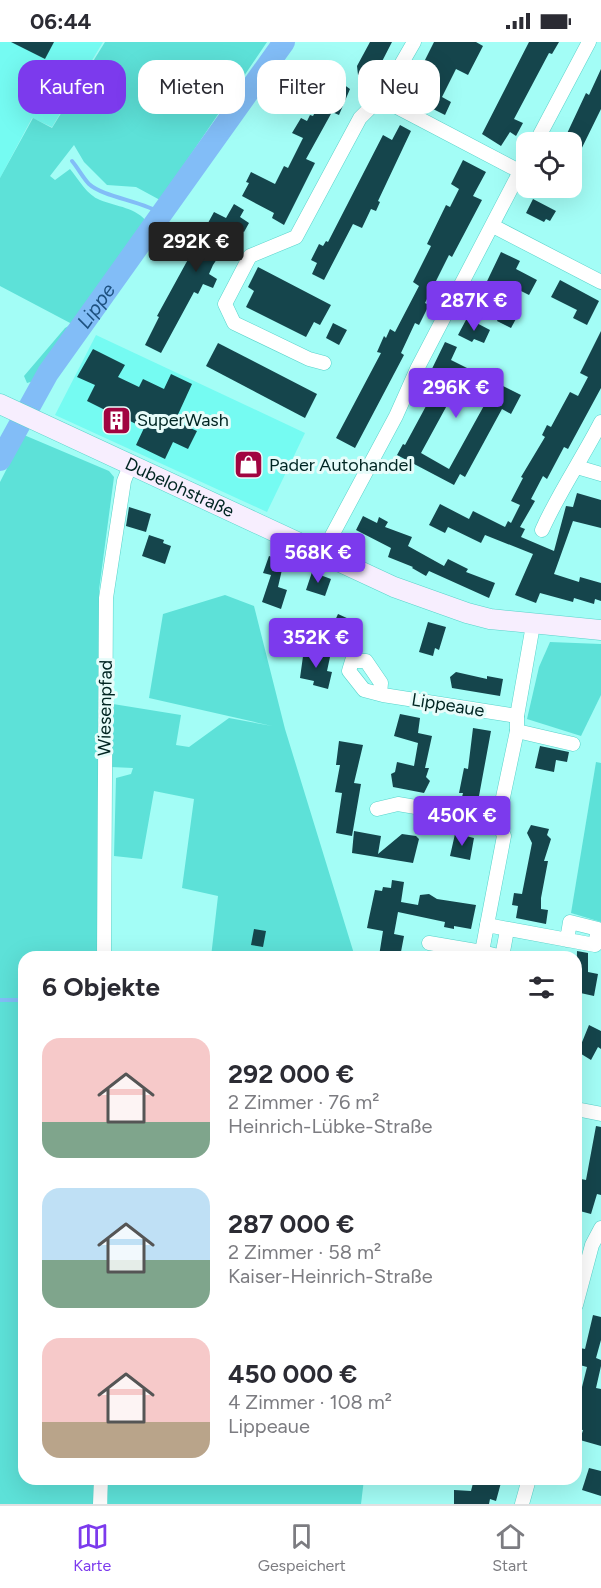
<!DOCTYPE html>
<html lang="de">
<head>
<meta charset="utf-8">
<style>
	body { margin:0; font-family:Figtree,sans-serif; background:#f2f2f3; color:#2b2b33; height:100vh; display:flex; flex-direction:column; font-size:22px; white-space:nowrap }
	* { box-sizing:border-box; margin:0 }
	p { font-size:20px; color:#7c7c81 }
	.icon { flex:none; width:33px; height:33px; fill:none; stroke:currentColor; stroke-width:2; stroke-linecap:round; stroke-linejoin:round }
	.map { position:relative; flex:1; overflow:hidden }
	.panel { position:absolute; left:18px; top:909px; width:564px; height:534px; display:flex; flex-direction:column; background:#fff; border-radius:18px; box-shadow:0 6px 24px #0002 }
	.panel>* { flex:none }
	.guide { position:absolute; left:18px; top:18px; width:566px; height:54px; display:flex; gap:12px }
	.buttons { position:absolute; left:516px; top:90px; display:grid; gap:12px }
	.buttons a { display:grid; place-items:center; width:66px; height:66px; border-radius:12px; background:#fff; box-shadow:0 6px 24px #0002; font-size:30px }
	.price { position:absolute; translate:-50% -51px; padding:0 14px; border-radius:6px; background:#7c3aed; color:#fff; font-size:20px; line-height:39px; filter:drop-shadow(0 2px 3px #0008) }
	.price::after { content:''; position:absolute; left:50%; top:36px; width:18px; height:14px; margin-left:-9px; background:inherit; clip-path:polygon(0 0,100% 0,50% 100%) }
	.price.selected { background:#222; color:#fff }
	ul { padding:0; list-style:none }
	li { display:flex; align-items:center; gap:18px; height:150px; padding:0 24px }
	li span { display:grid; place-items:center; flex:none; width:168px; height:120px; border-radius:18px; color:#555 }
	li>.icon { margin-inline-start:auto }
	span .icon { width:72px; height:72px; fill:#fffc; stroke-width:1 }
	li b { font-size:26px }
	h2 { display:flex; justify-content:space-between; align-items:center; height:72px; padding:0 24px; font-size:26px }
	.pill { padding:0 21px; border-radius:18px; background:#fff; box-shadow:0 6px 24px #0002; font-size:21px; line-height:54px }
	.pill.selected { background:#7c3aed; color:#fff }
	.status { display:flex; justify-content:space-between; align-items:center; height:42px; padding:0 30px; background:#fff; direction:ltr }
	.status svg { height:16px; fill:currentColor }
	.tabs { display:flex; justify-content:space-around; align-items:center; height:84px; border-top:2px solid #e1e1e2; background:#fff; font-size:16px; color:#7c7c81 }
	.tabs a { display:grid; justify-items:center; gap:3px }
	.tabs .selected { color:#7c3aed }
	.map>svg:first-child { display:block }
</style>
</head>
<body>
<div class="status"><b>06:44</b><svg viewBox="0 0 49 12"><path d="M0 12V9h3v3zM5 12V6h3v6zM10 12V3h3v9zM15 12V0h3v12zM26 1h20v11H26zM47 4h2v5h-2z"/></svg></div>
<div class="map">
<svg width="601" height="1462" viewBox="0 0 601 1462">
	<rect width="100%" height="100%" fill="#a3fdf6"/>
	<g fill="#75fbf2">
		<path d="M0,0H103L52,85L32,76L0,136Z"/>
		<path d="M96,293L305,391L267,470L55,373Z"/>
	</g>
	<g fill="#5de1d8">
		<path d="M105,0H267L160,158L136,145L107,143L84,120L74,103L50,134L55,138L70,127C79,138 87,153 100,158C117,165 136,165 148,181L34,339L27,341L24,334L65,286L72,282L0,244V136L33,76L52,86Z"/>
		<path d="M24,393L109,429L114,435L99,548L97,915H24V1437H95V1462H0V440Z"/>
		<path d="M225,553L254,564L285,687L355,915H211L218,854L182,846L194,757L154,749L142,817L114,814L116,736L131,732L133,726L111,725L113,662L181,673L176,703L189,705L229,676L272,684L149,656L163,572Z"/>
		<path d="M550,600L601,602V653L581,694L527,677L539,625Z"/>
		<path d="M596,720L601,721V880L571,871Z"/>
		<path d="M108,1437H364L361,1462H108Z"/>
	</g>
	<g fill="none" stroke-linecap="round" stroke-linejoin="round">
		<g stroke="#82bdf7" stroke-width="4">
			<path d="M72,119C78,126 83,136 89,142C103,155 142,159 163,172"/>
			<path d="M0,958H24"/>
		</g>
		<path stroke="#82bdf7" stroke-width="22" id="s1" d="M0,418L48,331L284,0"/>
	</g>
	<g fill="#15454c" fill-rule="evenodd">
		<path d="M11,0H54L45,17Z"/>
		<path d="M370,0H392L374,35L364,30L358,33L357,24Z"/>
		<path d="M434,0H476L483,4L468,33L456,27L442,55L451,60L445,73L419,60L425,48L417,44L422,34L418,32Z"/>
		<path d="M529,0H559L552,12L549,11L514,77L523,81L516,94L510,90L501,104L482,92Z"/>
		<path d="M601,27V67L572,126V100H563L586,51L589,53Z"/>
		<path d="M333,35L350,47L339,73L332,70L306,117L315,121L284,183L272,176L274,171L242,154L249,141L246,140L251,130L275,142L284,124L288,126L303,96L292,91L301,76L307,79L310,73L313,74Z"/>
		<path d="M400,83L411,89L378,159L380,160L376,169L371,167L362,186L353,182L324,238L312,232L317,221L311,218L319,202L323,204L326,199L328,200L383,93L392,98Z"/>
		<path d="M463,118L486,130L473,154L482,158L452,215L449,213L425,261L429,263L419,283L415,281L401,311L404,313L355,406L336,396L381,311L377,310L384,294L386,296L390,287L395,290L419,244L413,240L431,204L427,202L446,163L450,165L459,147L451,142Z"/>
		<path d="M533,157L556,169L550,179L546,177L544,180L526,171Z"/>
		<path d="M234,162L244,168L240,175L249,181L244,190L236,185L225,205L233,209L228,219L219,214L213,223L209,232L217,237L213,246L203,242L198,252L194,250L161,311L145,303L159,275L157,274L214,170L226,176Z"/>
		<path d="M501,210L520,219L516,227L537,238L529,253L507,242L495,266L478,258Z"/>
		<path d="M258,225L331,263L320,283L314,280L306,295L246,265L254,249L248,245Z"/>
		<path d="M560,238L599,259L587,283L573,276L577,268L551,255Z"/>
		<path d="M502,267L517,275L511,286L497,279Z"/>
		<path d="M467,276L490,288L484,301L474,297L472,300L458,293Z"/>
		<path d="M333,281L347,288L339,303L326,296Z"/>
		<path d="M601,289V346L568,407L564,405L547,437L543,434L531,457L535,459L520,485L525,487L521,495L554,509L566,464L573,465L577,451L601,458V486L573,479L554,532L579,540L580,535L601,541V559L595,557L594,562L574,556L573,560L540,551L536,561L515,553L533,512L485,493L481,501L448,485L445,491L429,483L440,462L469,477L473,469L505,485L508,479L511,481L520,463L511,459L523,436L521,435L545,395L542,393L547,383L551,385L570,350L578,354L588,335L580,331Z"/>
		<path d="M445,300L457,305L451,318L521,353L511,372L502,367L465,435L460,432L454,443L397,413L403,402L405,403L439,340L428,335ZM457,345L486,360L449,427L421,411Z"/>
		<path d="M218,301L317,352L305,376L206,324Z"/>
		<path d="M93,307L125,323L118,335L139,345L143,337L164,347L171,332L192,342L175,379L197,389L188,407L173,400L165,417L136,403L144,386L128,378L124,386L105,377L109,370L87,359L95,343L77,335Z"/>
		<path d="M129,465L151,472L146,490L126,484Z"/>
		<path d="M363,474L377,481L379,475L388,480L385,485L412,495L408,504L444,524L448,517L468,527L466,530L495,541L489,556L429,529L426,534L412,526L413,525L388,515L391,506L356,488Z"/>
		<path d="M149,493L164,498L163,501L171,504L165,522L142,514Z"/>
		<path d="M269,514L284,519L278,545L287,548L281,567L262,560L271,533L263,531Z"/>
		<path d="M312,530L331,537L325,554L306,548Z"/>
		<path d="M338,572L362,583L354,598L331,587Z"/>
		<path d="M428,580L446,585L439,608L435,606L433,614L419,610Z"/>
		<path d="M304,607L330,615L327,629L332,630L328,647L313,643L314,639L300,636Z"/>
		<path d="M456,630L487,637V634L503,637L500,654L452,646L450,635Z"/>
		<path d="M400,672L420,676L418,691L432,694L425,726H429L426,735L430,739L424,751L393,745L391,732L395,730L397,720L414,724L418,701L394,694Z"/>
		<path d="M473,686L491,689L479,754H476L475,758L462,755L463,751H459L464,726L468,727Z"/>
		<path d="M339,699L363,703L354,741L361,742L352,794L336,791L342,751L335,750L340,723H336Z"/>
		<path d="M540,704L569,710L567,720L556,718L554,730L535,726Z"/>
		<path d="M531,783L549,787L547,793L551,797L544,819H548L541,856V867L548,868L546,882L516,876L518,864L512,863L514,851L522,852L532,801L527,791Z"/>
		<path d="M354,789L381,794L378,812L402,792L416,794L419,797L413,821L352,811Z"/>
		<path d="M465,789L466,794L474,796L470,818L450,814L455,792L460,793Z"/>
		<path d="M392,838L404,840L401,860L418,863L420,853L429,852L437,857L476,863L471,887L454,884V887L444,885L445,880L398,870L394,892L404,894L400,915L379,914L383,889L367,886L369,876L375,848L382,849L383,845L391,846Z"/>
		<path d="M254,887L266,889L263,905L251,903Z"/>
		<path d="M577,909L588,911V930L598,932L594,954L576,950Z"/>
		<path d="M589,983L601,989V1007L598,1005L591,1018L578,1010Z"/>
		<path d="M596,1084L601,1085V1153L597,1152L591,1172L576,1168V1136L586,1138Z"/>
		<path d="M593,1273L601,1275V1298L596,1316L601,1318V1324L596,1346L601,1347V1404L580,1398L583,1388L576,1387V1369L587,1325L576,1322V1320L580,1306L585,1307Z"/>
		<path d="M589,1426L601,1429V1454L582,1448Z"/>
		<path d="M474,1437H502L496,1459L490,1457L489,1462H454V1448L471,1449Z"/>
	</g>
	<g fill="none" stroke-linecap="round" stroke-linejoin="round">
		<defs>
			<g id="minor">
				<path d="M384,52L397,65L521,130"/>
				<path d="M536,100L589,0"/>
				<path d="M493,184L601,240"/>
				<path d="M324,321L309,317L234,281L225,262L250,214L296,195L360,76L384,52L414,0"/>
				<path d="M577,425L601,432"/>
				<path d="M542,488C559,450 582,417 601,380"/>
				<path d="M322,512L396,374L417,327L526,118"/>
				<path d="M380,652L381,641L366,619H352L349,629L364,648L383,653L517,674"/>
				<path d="M517,689L573,702"/>
				<path d="M377,767L398,762L498,779"/>
				<path d="M487,883L504,794L498,779L517,689V674L533,583"/>
				<path d="M429,901L482,910L487,883L595,903L598,887L570,880L567,898"/>
				<path d="M482,910L502,915L507,888"/>
				<path d="M104,915L106,556L124,439L131,421"/>
				<path d="M576,1067L601,1072"/>
				<path d="M576,1263L592,1203L601,1186"/>
				<path d="M100,1462L101,1437"/>
				<path d="M522,1462L529,1437"/>
			</g>
			<g id="secondary">
				<path id="s2" d="M0,362L394,545L467,571L490,577L601,588"/>
			</g>
		</defs>
		<use href="#minor" stroke="#59d2ca" stroke-width="15"/>
		<use href="#secondary" stroke="#59d2ca" stroke-width="21"/>
		<use href="#minor" stroke="#fff" stroke-width="14"/>
		<use href="#secondary" stroke="#f7eefe" stroke-width="20"/>
	</g>
	<defs>
		<symbol id="building-square" viewBox="-11 -11 22 22"><rect x="-9" y="-9" width="18" height="18" rx="4" fill="#a10441" stroke="#e7fcfa"/><path d="M-4-6H4V6H1V3H-1V6H-4ZM-2.5-4.3h1.7v1.8h-1.7ZM.8-4.3h1.7v1.8H.8ZM-2.5-1h1.7V.8h-1.7ZM.8-1h1.7V.8H.8Z" fill="#fff"/></symbol>
		<symbol id="shop-square" viewBox="-11 -11 22 22"><rect x="-9" y="-9" width="18" height="18" rx="4" fill="#a10441" stroke="#e7fcfa"/><path d="M-5-2.5h2.3a2.7 3.5 0 0 1 5.4 0H5L5.5 6h-11ZM-1.5-2.5h3a1.5 2.3 0 0 0-3 0Z" fill="#fff"/></symbol>
	</defs>
	<g fill-rule="evenodd">
		<use href="#building-square" x="100" y="362" width="33" height="33"/>
		<use href="#shop-square" x="232" y="406" width="33" height="33"/>
	</g>
	<g text-anchor="middle" dominant-baseline="central" stroke-width="6" stroke-linejoin="round" paint-order="stroke">
		<g font-size="18" fill="#002522" stroke="#e7fcfa" text-anchor="start">
			<text x="137" y="378">SuperWash</text>
			<text x="269" y="423">Pader Autohandel</text>
		</g>
		<g font-size="18" fill="#002522" stroke="#e7fcfa">
			<text stroke="none"><textPath href="#s2" startOffset="198">Dubelohstraße</textPath></text>
			<text transform="translate(448 663) rotate(9)">Lippeaue</text>
			<text transform="translate(105 666) rotate(-89)">Wiesenpfad</text>
		</g>
		<g font-size="20" font-style="italic" fill="#1e5281" stroke="#e7fcfa">
			<text stroke="none"><textPath href="#s1" startOffset="182">Lippe</textPath></text>
		</g>
	</g>
</svg>
<div class="buttons">
<a><svg class="icon" aria-label="locate" viewBox="0 0 24 24"><circle cx="12" cy="12" r="6"/><path d="M12 2v4M12 18v4M2 12h4M18 12h4"/></svg></a>
</div>
<b class="price selected" style="left:196px;top:231px">292K €</b>
<b class="price" style="left:474px;top:290px">287K €</b>
<b class="price" style="left:456px;top:377px">296K €</b>
<b class="price" style="left:318px;top:542px">568K €</b>
<b class="price" style="left:316px;top:627px">352K €</b>
<b class="price" style="left:462px;top:805px">450K €</b>
<div class="guide">
<a class="pill selected">Kaufen</a>
<a class="pill">Mieten</a>
<a class="pill">Filter</a>
<a class="pill">Neu</a>
</div>
<section class="panel">
<h2>6 Objekte<svg class="icon" aria-label="filters" viewBox="0 0 24 24"><path d="M4 7h16M4 17h16"/><circle cx="9" cy="7" r="2"/><circle cx="15" cy="17" r="2"/></svg></h2>
<ul>
<li><span style="background:linear-gradient(#f6c9c9 70%,#7fa58c 0)"><svg class="icon" aria-label="home" viewBox="0 0 24 24"><path d="M3 11l9-7 9 7M6 9v11h12V9"/></svg></span><div><b>292 000 €</b><p>2 Zimmer · 76 m²</p><p>Heinrich-Lübke-Straße</p></div></li>
<li><span style="background:linear-gradient(#bfe0f5 60%,#7fa58c 0)"><svg class="icon" aria-label="home" viewBox="0 0 24 24"><path d="M3 11l9-7 9 7M6 9v11h12V9"/></svg></span><div><b>287 000 €</b><p>2 Zimmer · 58 m²</p><p>Kaiser-Heinrich-Straße</p></div></li>
<li><span style="background:linear-gradient(#f6c9c9 70%,#b9a48a 0)"><svg class="icon" aria-label="home" viewBox="0 0 24 24"><path d="M3 11l9-7 9 7M6 9v11h12V9"/></svg></span><div><b>450 000 €</b><p>4 Zimmer · 108 m²</p><p>Lippeaue</p></div></li>
</ul>
</section>
</div>
<nav class="tabs">
<a class="selected"><svg class="icon" aria-label="map" viewBox="0 0 24 24"><path d="M3 6l6-2 6 2 6-2v14l-6 2-6-2-6 2zM9 4v14M15 6v14"/></svg>Karte</a>
<a><svg class="icon" aria-label="saved" viewBox="0 0 24 24"><path d="M7 4h10v16l-5-4-5 4z"/></svg>Gespeichert</a>
<a><svg class="icon" aria-label="home" viewBox="0 0 24 24"><path d="M3 11l9-7 9 7M6 9v11h12V9"/></svg>Start</a>
</nav>
</body>
</html>
